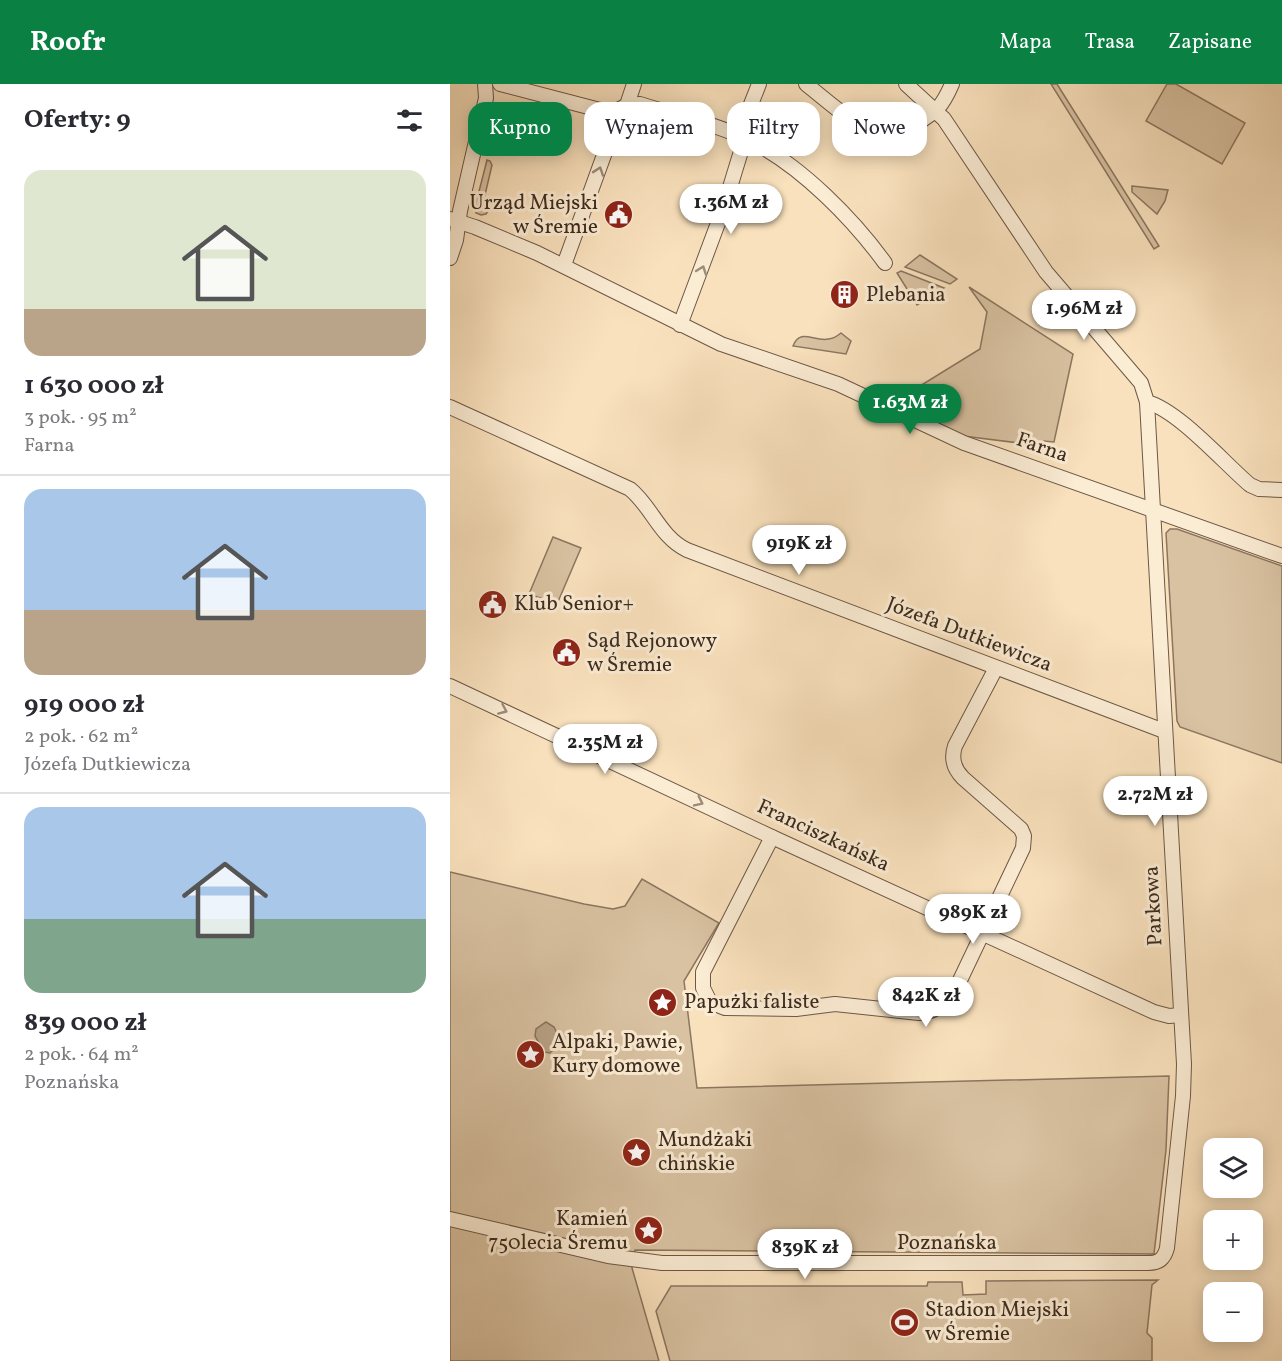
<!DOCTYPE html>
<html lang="pl">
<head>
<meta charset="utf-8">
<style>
	body { margin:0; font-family:Vollkorn,serif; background:#f7f7f7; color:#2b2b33; height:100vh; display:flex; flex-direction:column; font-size:22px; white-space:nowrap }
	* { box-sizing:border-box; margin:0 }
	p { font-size:20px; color:#7c7c81 }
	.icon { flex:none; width:33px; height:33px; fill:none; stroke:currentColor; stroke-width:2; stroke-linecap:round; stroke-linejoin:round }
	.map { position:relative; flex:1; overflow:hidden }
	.sheet { display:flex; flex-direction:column; background:#fff; width:450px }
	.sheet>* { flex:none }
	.banner { position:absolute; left:18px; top:18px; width:570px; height:54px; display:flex; gap:12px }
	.tools { position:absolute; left:753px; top:1054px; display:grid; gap:12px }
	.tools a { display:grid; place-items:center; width:60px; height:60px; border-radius:12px; background:#fff; box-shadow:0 3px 15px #0003; font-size:30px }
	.price { position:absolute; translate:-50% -51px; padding:0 14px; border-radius:21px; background:#fff; color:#222; font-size:20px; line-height:39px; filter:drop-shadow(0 2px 3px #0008) }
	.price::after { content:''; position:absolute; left:50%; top:36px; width:18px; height:14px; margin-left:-9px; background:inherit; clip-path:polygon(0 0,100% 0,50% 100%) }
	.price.on { background:#0b8043; color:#fff }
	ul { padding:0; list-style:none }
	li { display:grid; align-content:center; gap:12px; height:318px; padding:0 24px }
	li+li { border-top:2px solid #e1e1e2 }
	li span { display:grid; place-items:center; height:186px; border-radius:18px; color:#555 }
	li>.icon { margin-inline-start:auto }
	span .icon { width:108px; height:108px; fill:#fffc; stroke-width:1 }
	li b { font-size:26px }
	h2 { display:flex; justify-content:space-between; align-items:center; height:72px; padding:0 24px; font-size:26px }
	.chip { padding:0 21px; border-radius:18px; background:#fff; box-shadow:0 3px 15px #0003; font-size:21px; line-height:54px }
	.chip.on { background:#0b8043; color:#fff }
	header { display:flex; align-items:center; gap:36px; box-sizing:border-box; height:84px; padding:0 30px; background:#0b8043; color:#fff }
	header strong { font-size:28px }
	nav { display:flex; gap:33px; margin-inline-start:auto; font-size:21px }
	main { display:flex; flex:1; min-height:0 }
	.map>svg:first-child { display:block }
</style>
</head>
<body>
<header>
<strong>Roofr</strong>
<nav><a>Mapa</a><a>Trasa</a><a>Zapisane</a></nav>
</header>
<main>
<section class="sheet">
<h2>Oferty: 9<svg class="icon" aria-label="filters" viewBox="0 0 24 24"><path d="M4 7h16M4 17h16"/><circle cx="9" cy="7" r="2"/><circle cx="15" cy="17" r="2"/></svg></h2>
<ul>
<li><span style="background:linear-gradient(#dfe7d0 75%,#b9a48a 0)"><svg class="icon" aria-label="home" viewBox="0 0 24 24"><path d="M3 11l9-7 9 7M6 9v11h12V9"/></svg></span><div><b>1 630 000 zł</b><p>3 pok. · 95 m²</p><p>Farna</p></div></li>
<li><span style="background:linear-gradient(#a9c7e8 65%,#b9a48a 0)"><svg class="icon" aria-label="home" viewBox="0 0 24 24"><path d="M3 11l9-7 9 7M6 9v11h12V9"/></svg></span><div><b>919 000 zł</b><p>2 pok. · 62 m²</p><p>Józefa Dutkiewicza</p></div></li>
<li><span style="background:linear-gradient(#a9c7e8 60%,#7fa58c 0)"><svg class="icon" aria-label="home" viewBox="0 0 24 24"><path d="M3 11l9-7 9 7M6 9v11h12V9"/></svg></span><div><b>839 000 zł</b><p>2 pok. · 64 m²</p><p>Poznańska</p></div></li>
</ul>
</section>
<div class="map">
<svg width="832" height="1277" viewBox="0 0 832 1277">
	<rect width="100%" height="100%" fill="#f9e1bd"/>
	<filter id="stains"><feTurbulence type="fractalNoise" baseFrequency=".00333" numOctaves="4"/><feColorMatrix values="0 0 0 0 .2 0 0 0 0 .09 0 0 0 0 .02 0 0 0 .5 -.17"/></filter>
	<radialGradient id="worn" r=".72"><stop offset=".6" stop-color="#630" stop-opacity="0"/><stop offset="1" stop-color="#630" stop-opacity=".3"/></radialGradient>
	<g fill="#d9c2a2" stroke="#8b7660" stroke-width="1.5">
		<path d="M601,0H607L709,162L704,165Z"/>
		<path d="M717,0H726L795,39L772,80L696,37Z"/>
		<path d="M37,76L40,77L42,81L34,115L40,124L36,130L31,131L26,129L25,123Z"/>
		<path d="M682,102L718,106L715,117L707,130L682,108Z"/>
		<path d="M470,171L507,195L500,200L455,183Z"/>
		<path d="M451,187L494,204L467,221L447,189Z"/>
		<path d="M519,203L623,270L604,358L594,357L593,362L513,352L444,318L530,265L537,228Z"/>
		<path d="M391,249L401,257L396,270L343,262C352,239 370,267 391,249Z"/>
		<path d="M720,445H727L832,482V679L730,643L727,637L716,449Z"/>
		<path d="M103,453L131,464L107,520L79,510Z"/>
		<path d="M0,788L134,820L163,825L175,822L192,795L269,839L234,897L247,1004L719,992L716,1066L704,1170L185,1166L182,1184L209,1277H0Z"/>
		<path d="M708,1196L702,1201L697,1249L702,1254V1277H220L206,1227L221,1202H477L478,1198H512L513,1211L536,1210V1197Z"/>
	</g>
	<path fill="#b9a387" stroke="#87735d" stroke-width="1.5" d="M96,938L104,943L107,949L103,966L100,969L94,968L85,952L86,945Z"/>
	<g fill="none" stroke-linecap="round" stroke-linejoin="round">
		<defs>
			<g id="minor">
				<path d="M50,0L150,26L161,35L162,49L114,181"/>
				<path d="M356,0C370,11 417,52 432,53C444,53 456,46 466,40C487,27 492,23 502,0"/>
				<path d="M456,0L494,35L596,188L691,299L697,318C729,327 773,378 800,401L809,405L832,406"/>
				<path d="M177,21L184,0"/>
				<path d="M159,31L177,21L190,20C227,32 268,40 303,58C352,83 403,135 435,179"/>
				<path d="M0,135L25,143L87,169L271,260L388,300L514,359L832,472"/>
				<path d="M0,174L6,156L10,127L36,14L35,0"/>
				<path d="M230,241L274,123L292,64V43L309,0"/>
				<path d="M0,323L180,405C202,423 210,453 237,466L714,647"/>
				<path d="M0,602L322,753L704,928L719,932L731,931"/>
				<path d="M322,753L253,888V904L260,918L275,924L346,925L385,920L469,929C484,928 494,922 503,911L573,764L574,752L571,745L513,694C504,685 501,674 505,662L546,584"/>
				<path d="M0,1135L158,1172L212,1179H698C709,1179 714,1175 717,1164L733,1012L734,980L697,318"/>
			</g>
		</defs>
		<use href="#minor" stroke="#6c5846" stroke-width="16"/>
		<use href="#minor" stroke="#fbecd4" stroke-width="14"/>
	</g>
	<defs><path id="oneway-chevron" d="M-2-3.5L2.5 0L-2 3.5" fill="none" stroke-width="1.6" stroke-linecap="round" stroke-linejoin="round" transform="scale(1.5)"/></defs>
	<g stroke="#9c8c79">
		<use href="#oneway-chevron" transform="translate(149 87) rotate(-71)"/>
		<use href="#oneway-chevron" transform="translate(252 186) rotate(-70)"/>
		<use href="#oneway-chevron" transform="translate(53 626) rotate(24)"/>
		<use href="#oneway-chevron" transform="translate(249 718) rotate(26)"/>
	</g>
	<defs>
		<symbol id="civic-disc" viewBox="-11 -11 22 22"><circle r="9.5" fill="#8f2418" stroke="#fbecd4"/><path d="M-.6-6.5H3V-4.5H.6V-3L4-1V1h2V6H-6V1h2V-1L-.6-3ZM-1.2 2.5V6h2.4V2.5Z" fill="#fff"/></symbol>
		<symbol id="building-disc" viewBox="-11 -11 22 22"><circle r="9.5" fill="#8f2418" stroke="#fbecd4"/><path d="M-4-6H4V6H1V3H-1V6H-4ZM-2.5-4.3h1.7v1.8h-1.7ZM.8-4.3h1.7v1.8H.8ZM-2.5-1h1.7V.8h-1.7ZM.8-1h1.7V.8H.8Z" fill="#fff"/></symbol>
		<symbol id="sight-disc" viewBox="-11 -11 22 22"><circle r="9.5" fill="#8f2418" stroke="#fbecd4"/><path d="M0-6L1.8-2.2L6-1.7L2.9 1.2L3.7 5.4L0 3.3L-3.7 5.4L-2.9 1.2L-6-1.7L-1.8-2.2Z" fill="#fff"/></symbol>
		<symbol id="stadium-disc" viewBox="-11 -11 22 22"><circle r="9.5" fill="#8f2418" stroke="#fbecd4"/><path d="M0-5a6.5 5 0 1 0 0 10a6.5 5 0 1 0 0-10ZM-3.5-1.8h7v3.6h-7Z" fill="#fff"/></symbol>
	</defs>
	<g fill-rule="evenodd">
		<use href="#civic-disc" x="152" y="114" width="33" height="33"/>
		<use href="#building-disc" x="378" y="194" width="33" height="33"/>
		<use href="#civic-disc" x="26" y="504" width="33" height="33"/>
		<use href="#civic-disc" x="100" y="552" width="33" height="33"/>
		<use href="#sight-disc" x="196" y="902" width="33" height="33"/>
		<use href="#sight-disc" x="64" y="954" width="33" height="33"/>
		<use href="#sight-disc" x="170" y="1052" width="33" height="33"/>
		<use href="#sight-disc" x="182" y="1130" width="33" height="33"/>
		<use href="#stadium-disc" x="438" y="1222" width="33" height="33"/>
	</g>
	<g text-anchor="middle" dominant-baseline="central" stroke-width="6" stroke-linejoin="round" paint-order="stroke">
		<g font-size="21" fill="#3d2b1e" stroke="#fbecd4" text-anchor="start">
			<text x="148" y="119" text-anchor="end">Urząd Miejski<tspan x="148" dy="24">w Śremie</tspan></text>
			<text x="416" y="211">Plebania</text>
			<text x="64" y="520">Klub Senior+</text>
			<text x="137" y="557">Sąd Rejonowy<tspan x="137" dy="24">w Śremie</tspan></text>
			<text x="234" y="918">Papużki faliste</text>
			<text x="102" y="958">Alpaki, Pawie,<tspan x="102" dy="24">Kury domowe</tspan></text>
			<text x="208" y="1056">Mundżaki<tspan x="208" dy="24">chińskie</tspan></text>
			<text x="178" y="1135" text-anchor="end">Kamień<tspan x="178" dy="24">750lecia Śremu</tspan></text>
			<text x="475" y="1226">Stadion Miejski<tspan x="475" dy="24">w Śremie</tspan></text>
		</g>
		<g font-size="21" fill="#3d2b1e" stroke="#fbecd4">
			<text transform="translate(592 364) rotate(19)">Farna</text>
			<text transform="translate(519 551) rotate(21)">Józefa Dutkiewicza</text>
			<text transform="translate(373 752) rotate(25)">Franciszkańska</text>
			<text transform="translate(704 822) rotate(-93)">Parkowa</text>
			<text x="497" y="1159">Poznańska</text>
		</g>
	</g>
	<rect width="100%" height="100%" filter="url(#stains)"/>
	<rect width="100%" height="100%" fill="url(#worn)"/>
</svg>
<div class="tools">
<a><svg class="icon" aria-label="layers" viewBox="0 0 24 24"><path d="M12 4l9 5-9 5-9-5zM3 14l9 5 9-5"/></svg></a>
<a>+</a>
<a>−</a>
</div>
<b class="price" style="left:281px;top:151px">1.36M zł</b>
<b class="price" style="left:634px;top:257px">1.96M zł</b>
<b class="price on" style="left:460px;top:351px">1.63M zł</b>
<b class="price" style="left:349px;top:492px">919K zł</b>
<b class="price" style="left:155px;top:691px">2.35M zł</b>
<b class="price" style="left:705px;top:743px">2.72M zł</b>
<b class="price" style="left:523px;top:861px">989K zł</b>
<b class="price" style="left:476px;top:944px">842K zł</b>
<b class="price" style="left:355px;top:1196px">839K zł</b>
<div class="banner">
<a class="chip on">Kupno</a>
<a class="chip">Wynajem</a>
<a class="chip">Filtry</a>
<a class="chip">Nowe</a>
</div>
</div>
</main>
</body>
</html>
